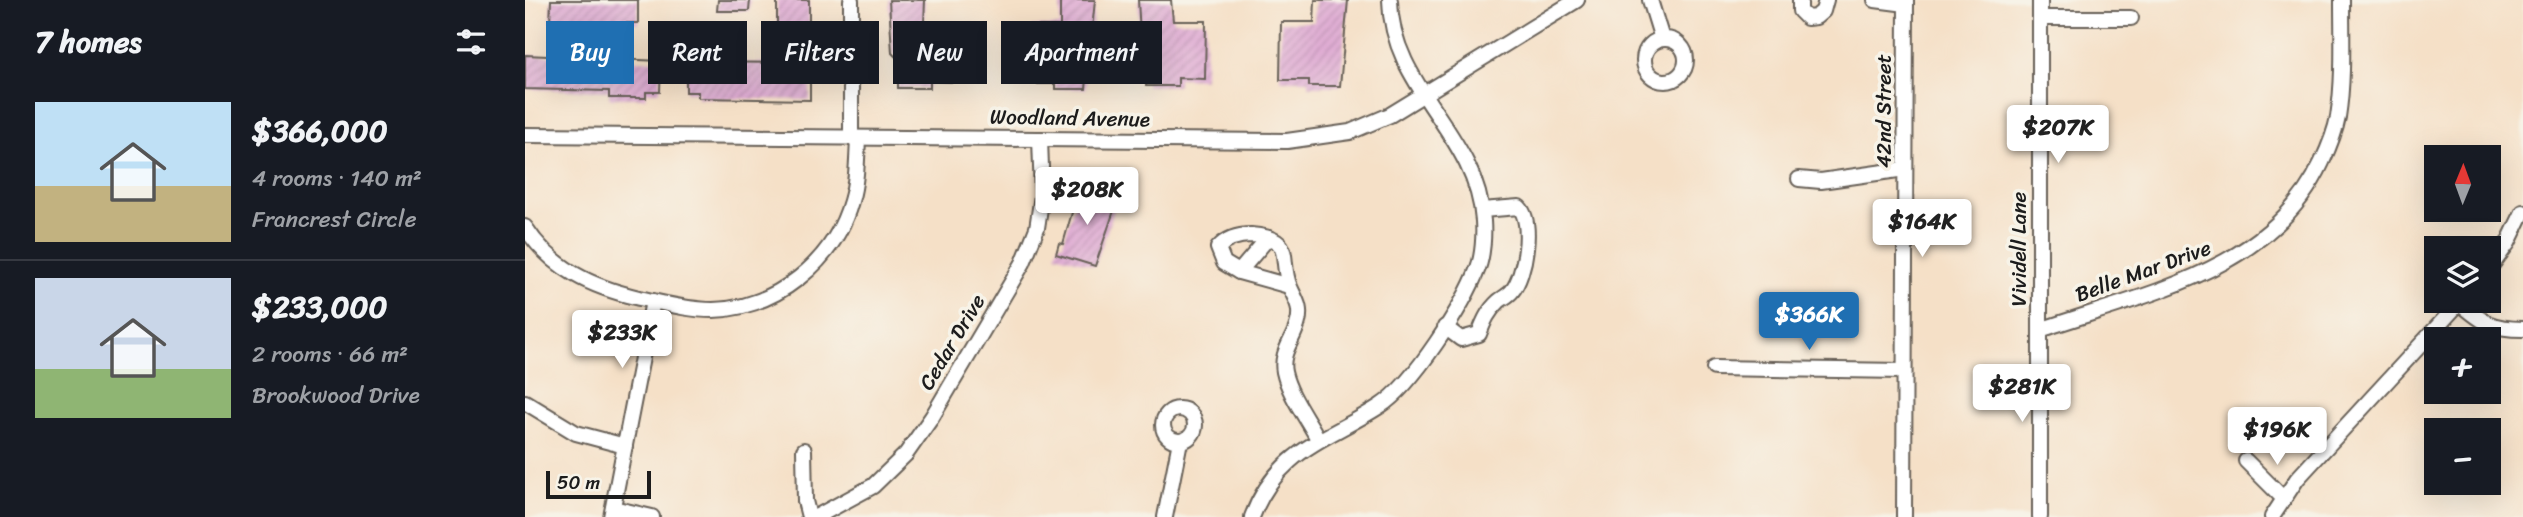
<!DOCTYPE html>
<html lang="en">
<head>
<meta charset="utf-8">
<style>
	body { margin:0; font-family:Sriracha,sans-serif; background:#242831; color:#f1f3f6; height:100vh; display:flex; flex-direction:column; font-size:26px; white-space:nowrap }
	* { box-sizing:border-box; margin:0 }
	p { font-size:23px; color:#9ea1a6 }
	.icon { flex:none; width:38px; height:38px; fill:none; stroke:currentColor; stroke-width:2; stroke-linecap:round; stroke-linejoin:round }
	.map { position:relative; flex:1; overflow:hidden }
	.sheet { display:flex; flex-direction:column; background:#171b24; width:525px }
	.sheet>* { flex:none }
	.top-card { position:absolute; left:21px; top:21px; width:665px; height:63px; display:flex; gap:14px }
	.needle { width:46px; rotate:1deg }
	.buttons { position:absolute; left:1899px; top:145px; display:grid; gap:14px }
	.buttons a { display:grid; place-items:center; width:77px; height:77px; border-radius:0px; background:#171b24; box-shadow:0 7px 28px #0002; font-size:35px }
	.scale { position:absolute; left:21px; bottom:18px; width:105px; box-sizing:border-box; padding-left:7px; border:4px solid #1c1c1c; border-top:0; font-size:19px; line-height:24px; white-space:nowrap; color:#1c1c1c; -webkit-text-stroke:5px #f7f3e8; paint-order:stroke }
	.price { position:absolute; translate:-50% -60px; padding:0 16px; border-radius:7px; background:#fff; color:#222; font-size:23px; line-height:46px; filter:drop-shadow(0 2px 4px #0008) }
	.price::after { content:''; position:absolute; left:50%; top:42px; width:21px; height:16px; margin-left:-10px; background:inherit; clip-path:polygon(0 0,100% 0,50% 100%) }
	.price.current { background:#1f6fb2; color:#fff }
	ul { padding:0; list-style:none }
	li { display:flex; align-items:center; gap:21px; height:175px; padding:0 35px }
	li+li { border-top:2px solid #363941 }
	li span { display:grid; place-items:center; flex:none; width:196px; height:140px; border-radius:0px; color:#555 }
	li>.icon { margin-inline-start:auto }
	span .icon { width:84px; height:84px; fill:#fffc; stroke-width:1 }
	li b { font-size:30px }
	h2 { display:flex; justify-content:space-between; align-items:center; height:84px; padding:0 35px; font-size:30px }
	.tag { padding:0 24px; border-radius:0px; background:#171b24; box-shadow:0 7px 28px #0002; font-size:24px; line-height:63px }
	.tag.current { background:#1f6fb2; color:#fff }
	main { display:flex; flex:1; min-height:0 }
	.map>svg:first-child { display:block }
</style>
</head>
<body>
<main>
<section class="sheet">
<h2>7 homes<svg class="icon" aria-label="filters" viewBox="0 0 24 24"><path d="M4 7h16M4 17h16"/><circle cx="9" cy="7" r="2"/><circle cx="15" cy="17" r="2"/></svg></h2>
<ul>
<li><span style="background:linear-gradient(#bfe0f5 60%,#c2b280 0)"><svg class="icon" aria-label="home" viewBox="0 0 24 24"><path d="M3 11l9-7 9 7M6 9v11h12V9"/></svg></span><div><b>$366,000</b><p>4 rooms · 140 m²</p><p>Francrest Circle</p></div></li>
<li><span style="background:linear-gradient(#c9d6e8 65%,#8fb573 0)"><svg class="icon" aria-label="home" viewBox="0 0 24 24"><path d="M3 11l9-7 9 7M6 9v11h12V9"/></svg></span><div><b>$233,000</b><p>2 rooms · 66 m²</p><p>Brookwood Drive</p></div></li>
</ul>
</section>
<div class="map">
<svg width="1998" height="517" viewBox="0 0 1998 517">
	<defs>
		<pattern id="building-hatch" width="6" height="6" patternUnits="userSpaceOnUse" patternTransform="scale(1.75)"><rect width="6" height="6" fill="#dfacd3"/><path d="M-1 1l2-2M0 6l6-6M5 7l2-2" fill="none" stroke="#bf93b5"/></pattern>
	</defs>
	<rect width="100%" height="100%" fill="#f7f3e8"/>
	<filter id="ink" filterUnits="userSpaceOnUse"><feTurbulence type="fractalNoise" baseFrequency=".0143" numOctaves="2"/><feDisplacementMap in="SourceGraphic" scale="14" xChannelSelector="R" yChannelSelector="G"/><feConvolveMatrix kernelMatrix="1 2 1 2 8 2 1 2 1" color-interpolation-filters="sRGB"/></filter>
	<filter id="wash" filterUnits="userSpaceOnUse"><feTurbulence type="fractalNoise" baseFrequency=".00686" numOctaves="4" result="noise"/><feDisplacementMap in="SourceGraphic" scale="28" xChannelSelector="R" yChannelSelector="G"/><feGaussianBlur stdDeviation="1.57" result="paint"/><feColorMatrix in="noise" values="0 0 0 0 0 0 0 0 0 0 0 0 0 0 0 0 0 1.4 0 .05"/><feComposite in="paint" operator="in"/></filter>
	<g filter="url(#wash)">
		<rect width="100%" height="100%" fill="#f5e0c7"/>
		<g id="blocks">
			<g fill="url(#building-hatch)">
				<path d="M26,0H113V23H25Z"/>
				<path d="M193,0H225L224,11H192Z"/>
				<rect x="252" y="0" width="32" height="27"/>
				<path d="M364,0H400L399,24H430L429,82L405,81V88H373V59L367,53Z"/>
				<path d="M535,0H570L561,89H530V84H506V26H535Z"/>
				<path d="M613,0H646L648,21H681L680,79L653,78V86H621V57L616,51Z"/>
				<path d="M790,0H823L815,86H784V80H755L756,22H789Z"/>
				<path d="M0,55L136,61L135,92H121V98H84V91L0,89Z"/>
				<path d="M161,62L285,63V100L173,98V92H161Z"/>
				<path d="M550,188L592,202L570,266L531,254L534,243L538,244L550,202L546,201Z"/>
			</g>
		</g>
	</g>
	<g filter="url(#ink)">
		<use href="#blocks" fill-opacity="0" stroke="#686158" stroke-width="2"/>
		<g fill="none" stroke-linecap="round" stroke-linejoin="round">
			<defs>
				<g id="minor">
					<path d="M326,0V137"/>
					<path d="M1125,0L1137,39"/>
					<path d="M1275,0V11L1282,18L1291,17L1298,11L1301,0"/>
					<path d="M1350,0L1381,4"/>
					<path d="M1515,18H1606"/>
					<circle cx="1140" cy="60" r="21"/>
					<path d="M0,135L762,141L825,132L865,115L1052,0"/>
					<path d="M1274,179L1296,181L1380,169"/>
					<path d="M0,227C27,269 67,287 114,298C138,303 163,310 188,310C251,308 309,262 326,201C332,181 332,159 333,138"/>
					<path d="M743,238L714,272L764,286"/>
					<path d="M1964,269L1983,243L1998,212"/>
					<path d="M714,272L699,263L693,248C702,238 713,235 726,235C772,238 753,259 765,287C770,299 777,307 773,322C769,340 755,352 759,372C764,395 782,418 793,439"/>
					<path d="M1935,303C1958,323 1967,329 1998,329"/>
					<path d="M920,327L936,339L954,334C959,321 963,311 974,301C978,298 984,295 987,291C1000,276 1009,222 994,207L957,210"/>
					<path d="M1515,330C1619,294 1747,271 1797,162C1804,147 1810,133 1813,117C1819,78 1817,39 1817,0"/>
					<path d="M1189,368L1379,371"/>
					<path d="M0,402L51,433L100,446"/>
					<circle cx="654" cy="425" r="16"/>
					<path d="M279,450L280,501L284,517"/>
					<path d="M1721,461L1758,498"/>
					<path d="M88,508L127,517"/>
					<path d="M86,517L128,301"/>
					<path d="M291,517L348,486L381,454L407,417L498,263L512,228L517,195L515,139"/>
					<path d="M640,517L655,441"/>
					<path d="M727,517C753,449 801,441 855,406C888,385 939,305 953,268C958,255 959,235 958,221C952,134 866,88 865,0"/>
					<path d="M1379,517L1381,0"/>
					<path d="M1515,517V0"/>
					<path d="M1747,517L1772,479L1936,301"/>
				</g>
			</defs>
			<use href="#minor" stroke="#686158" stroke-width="18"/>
			<use href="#minor" stroke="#fff" stroke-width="14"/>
		</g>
	</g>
	<g text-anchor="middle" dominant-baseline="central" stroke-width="7" stroke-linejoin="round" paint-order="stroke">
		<g font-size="21" fill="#1c1c1c" stroke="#f7f3e8">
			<text transform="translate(1359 111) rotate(-90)">42nd Street</text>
			<text transform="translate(545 118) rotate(1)">Woodland Avenue</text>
			<text transform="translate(1494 249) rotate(-90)">Vividell Lane</text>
			<text transform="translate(1618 271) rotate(-20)">Belle Mar Drive</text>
			<text transform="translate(427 342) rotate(-59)">Cedar Drive</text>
		</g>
	</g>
</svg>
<div class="buttons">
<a><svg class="needle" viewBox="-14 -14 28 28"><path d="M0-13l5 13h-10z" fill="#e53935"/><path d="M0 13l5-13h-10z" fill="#9ea1a6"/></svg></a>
<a><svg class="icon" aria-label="layers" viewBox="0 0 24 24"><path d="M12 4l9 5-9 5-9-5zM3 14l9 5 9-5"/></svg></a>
<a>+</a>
<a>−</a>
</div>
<div class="scale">50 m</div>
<b class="price" style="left:1533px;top:165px">$207K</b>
<b class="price" style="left:562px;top:227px">$208K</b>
<b class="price" style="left:1397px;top:259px">$164K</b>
<b class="price current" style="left:1284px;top:352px">$366K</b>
<b class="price" style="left:97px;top:370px">$233K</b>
<b class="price" style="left:1497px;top:424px">$281K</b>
<b class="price" style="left:1752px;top:467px">$196K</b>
<div class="top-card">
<a class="tag current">Buy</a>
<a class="tag">Rent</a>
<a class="tag">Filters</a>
<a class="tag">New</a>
<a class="tag">Apartment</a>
</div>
</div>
</main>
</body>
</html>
